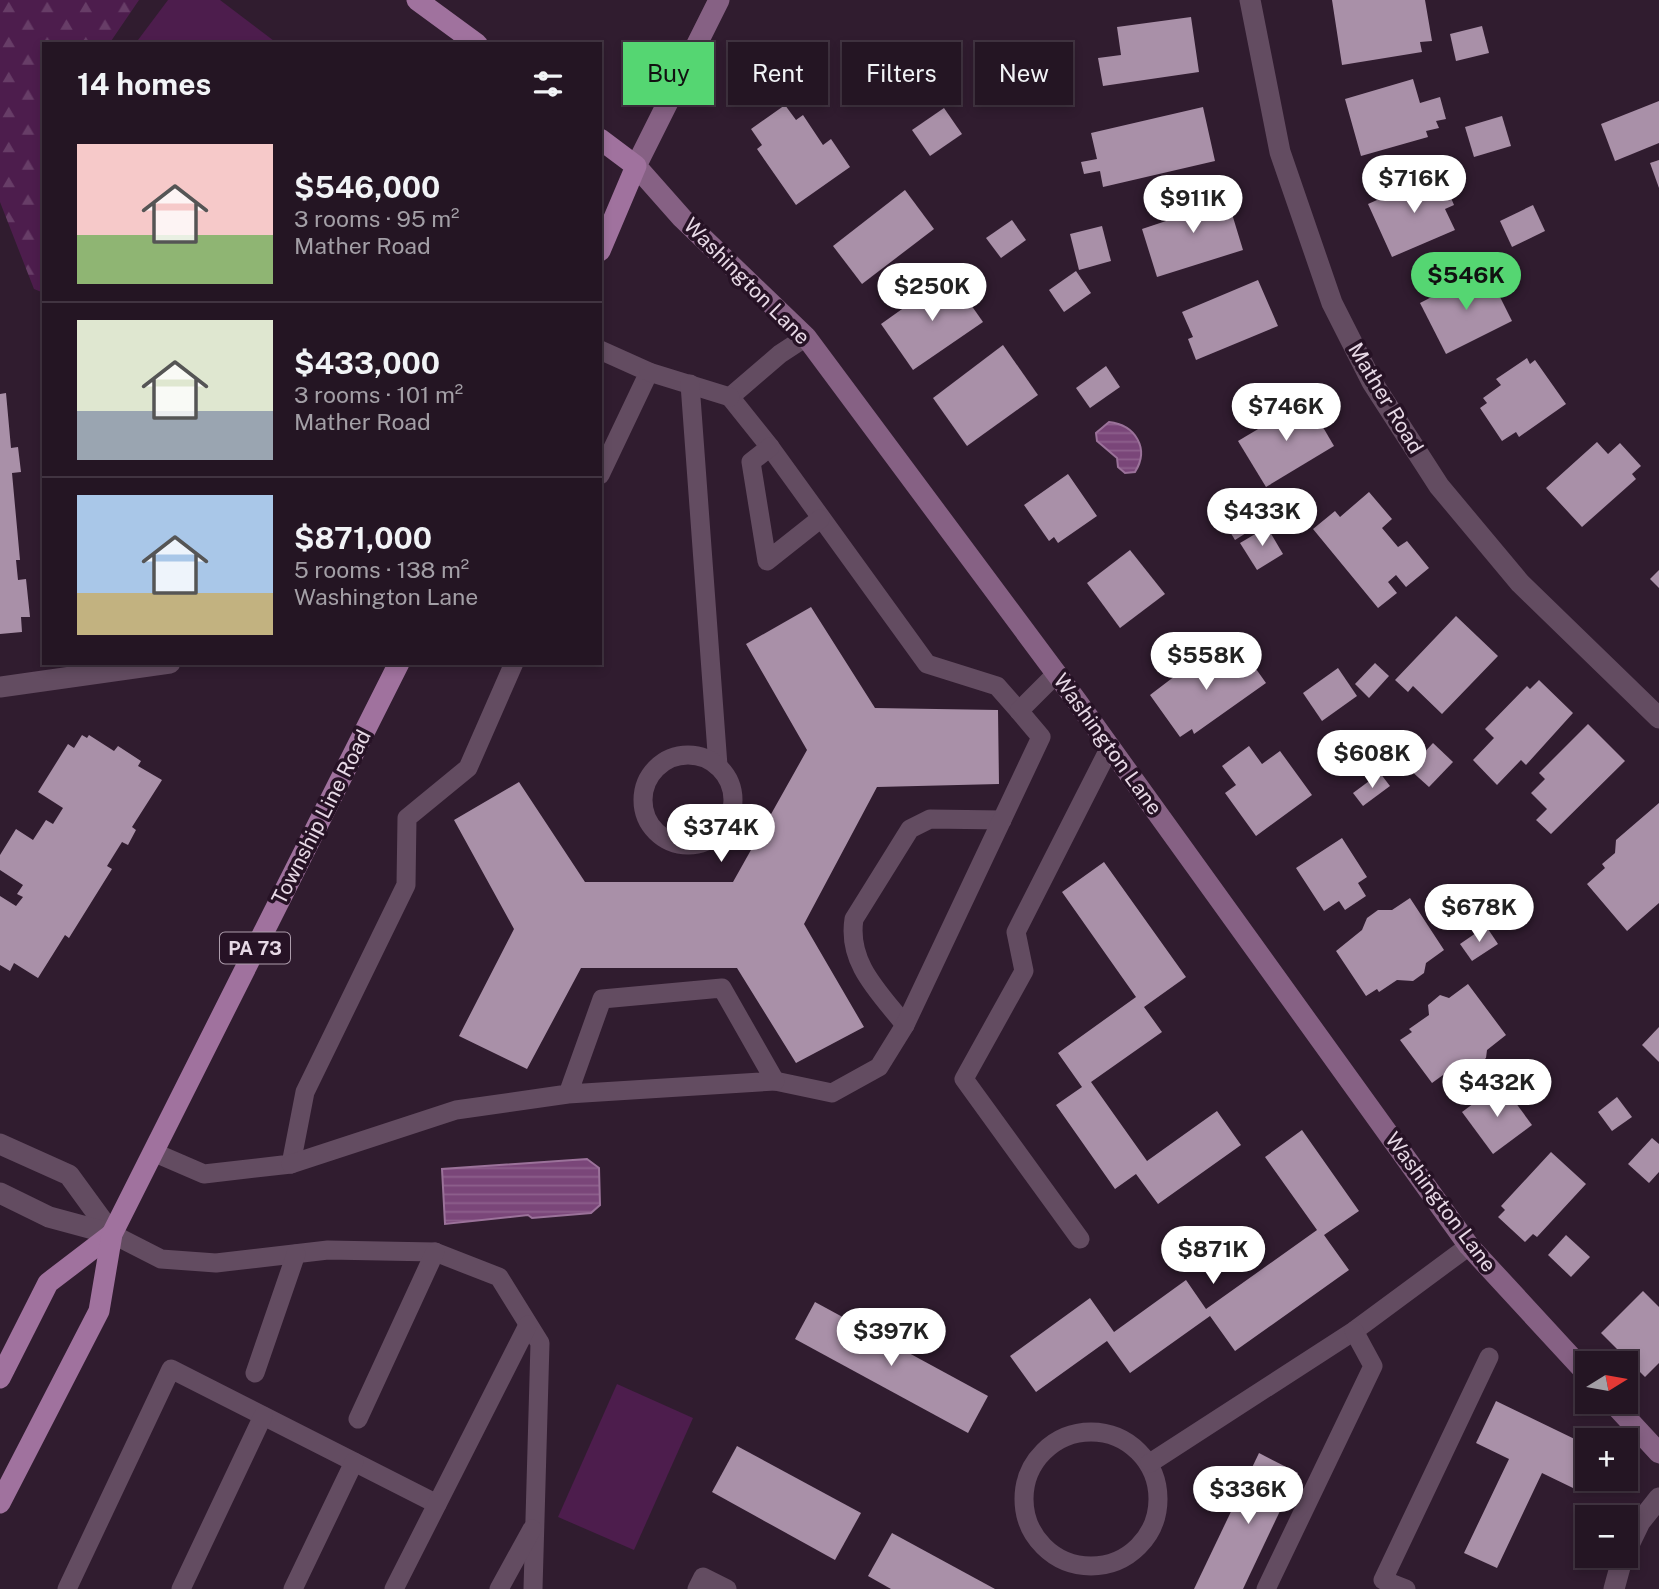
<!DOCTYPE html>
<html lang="en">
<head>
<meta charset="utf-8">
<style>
	body { margin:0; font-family:"Public Sans",sans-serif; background:#302230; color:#f1f3f6; height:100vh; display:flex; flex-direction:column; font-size:26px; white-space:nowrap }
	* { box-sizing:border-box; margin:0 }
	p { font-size:23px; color:#a39fa6 }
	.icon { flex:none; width:38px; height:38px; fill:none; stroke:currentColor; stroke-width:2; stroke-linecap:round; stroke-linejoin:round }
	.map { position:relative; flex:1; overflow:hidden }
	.panel { position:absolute; left:42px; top:42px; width:560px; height:623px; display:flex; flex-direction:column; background:#241523; border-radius:0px; box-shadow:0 4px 10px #0003,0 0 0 2px #413441 }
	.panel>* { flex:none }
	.banner { position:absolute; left:623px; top:42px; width:665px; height:63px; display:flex; gap:14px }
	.needle { width:46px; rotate:79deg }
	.buttons { position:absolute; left:1575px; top:1351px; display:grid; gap:14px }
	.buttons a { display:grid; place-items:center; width:63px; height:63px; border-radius:0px; background:#241523; box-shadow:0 4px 10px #0003,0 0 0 2px #413441; font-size:35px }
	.price { position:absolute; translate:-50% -60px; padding:0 16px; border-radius:24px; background:#fff; color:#222; font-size:23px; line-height:46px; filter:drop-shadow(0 2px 4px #0008) }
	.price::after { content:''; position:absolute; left:50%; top:42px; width:21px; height:16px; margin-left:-10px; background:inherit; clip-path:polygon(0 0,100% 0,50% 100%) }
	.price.current { background:#55d672; color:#111 }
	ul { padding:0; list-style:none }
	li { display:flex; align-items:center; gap:21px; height:175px; padding:0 35px }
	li+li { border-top:2px solid #413441 }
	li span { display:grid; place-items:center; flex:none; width:196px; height:140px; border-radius:0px; color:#555 }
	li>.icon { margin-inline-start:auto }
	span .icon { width:84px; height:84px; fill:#fffc; stroke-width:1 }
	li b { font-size:30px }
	h2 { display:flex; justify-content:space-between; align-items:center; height:84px; padding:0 35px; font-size:30px }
	.tag { padding:0 24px; border-radius:0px; background:#241523; box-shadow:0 4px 10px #0003,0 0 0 2px #413441; font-size:24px; line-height:63px }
	.tag.current { background:#55d672; color:#111 }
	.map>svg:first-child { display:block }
</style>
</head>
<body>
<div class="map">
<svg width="1659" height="1589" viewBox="0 0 1659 1589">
	<defs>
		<pattern id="forest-firs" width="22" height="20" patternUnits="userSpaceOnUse" patternTransform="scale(1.75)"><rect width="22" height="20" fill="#4d1d4d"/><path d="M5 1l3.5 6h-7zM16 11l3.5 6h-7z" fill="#673d67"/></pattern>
		<pattern id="water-rules" width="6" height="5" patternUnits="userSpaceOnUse" patternTransform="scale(1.75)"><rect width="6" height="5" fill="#7a4679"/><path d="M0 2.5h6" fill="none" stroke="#8d608c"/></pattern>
	</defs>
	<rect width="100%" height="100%" fill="#301c2f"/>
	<g fill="#4d1d4d">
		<path d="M168,0H220L278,44H135Z"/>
		<path d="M617,1384L693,1418L634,1550L558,1517Z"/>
	</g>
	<path fill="url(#forest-firs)" d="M0,0H139L109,44H44V293L34,289L0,202Z"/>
	<g fill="url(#water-rules)" stroke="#9b729a" stroke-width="2">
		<path d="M1109,422C1135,425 1150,448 1135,472L1125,473L1118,467L1117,458L1097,441L1096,433Z"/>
		<path d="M587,1159L599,1168L600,1205L591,1213L532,1218L528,1215L445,1224L442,1169Z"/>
	</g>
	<g fill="#a990a8">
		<path d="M1332,0H1425L1432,41L1420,42L1422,52L1342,65Z"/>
		<path d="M1191,17L1199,72L1103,86L1098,58L1121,55L1117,27Z"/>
		<path d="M1482,26L1489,53L1456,61L1450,34Z"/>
		<path d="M1413,79L1420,103L1440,97L1446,119L1436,121L1439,128L1426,131L1428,137L1361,156L1345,99Z"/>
		<path d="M1659,101V143L1615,161L1601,124Z"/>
		<path d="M785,105L796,120L803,115L823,145L831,139L850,167L796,205L757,149L762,145L751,129Z"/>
		<path d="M1203,107L1215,161L1103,187L1100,171L1084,174L1081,162L1097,159L1091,133Z"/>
		<path d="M944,108L962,134L930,156L912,130Z"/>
		<path d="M1502,116L1511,146L1474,157L1465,127Z"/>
		<path d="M1659,160V188L1650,163Z"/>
		<path d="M1440,172L1454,205L1445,209L1455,230L1392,257L1368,204Z"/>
		<path d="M905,190L934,229L862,284L833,246Z"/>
		<path d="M1225,191L1243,250L1157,277L1142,229L1169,220L1165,210Z"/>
		<path d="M1533,205L1545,231L1512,247L1500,221Z"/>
		<path d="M1012,220L1026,240L1001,258L986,238Z"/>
		<path d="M1102,226L1111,261L1079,270L1070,234Z"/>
		<path d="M1486,269L1512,321L1446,354L1420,303Z"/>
		<path d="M1076,271L1091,293L1064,312L1049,290Z"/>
		<path d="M950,275L983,322L913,370L881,324Z"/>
		<path d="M1258,280L1278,326L1196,360L1188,339L1193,337L1182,312Z"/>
		<path d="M1003,345L1038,395L967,446L933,398Z"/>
		<path d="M1527,358L1530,364L1535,360L1566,404L1519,437L1516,432L1502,441L1480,408L1487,403L1483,398L1501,385L1496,379Z"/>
		<path d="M1106,366L1120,387L1090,408L1076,388Z"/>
		<path d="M6,393L11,448L18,447L21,472L12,473L20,560H16L18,580L26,579L30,617H21L22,632L0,634V394Z"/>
		<path d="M1307,400L1334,446L1266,487L1238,441Z"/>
		<path d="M1597,442L1608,454L1620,443L1641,466L1632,474L1636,479L1582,527L1546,488Z"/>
		<path d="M1068,474L1097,516L1058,543L1054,537L1049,541L1024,505Z"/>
		<path d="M1369,492L1392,519L1382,528L1398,547L1407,541L1429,568L1406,587L1396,575L1388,582L1397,593L1378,608L1313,529L1335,511L1340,517Z"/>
		<path d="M1245,495L1262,523L1235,540L1218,512Z"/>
		<path d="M1267,527L1283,554L1257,570L1240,543Z"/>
		<path d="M1130,550L1165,594L1120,628L1087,583Z"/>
		<path d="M1659,570V588L1650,579Z"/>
		<path d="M811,607L875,708L998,710L999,784L877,787L804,924L864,1027L796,1063L737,968H581L527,1069L459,1036L514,929L454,820L519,782L585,882H733L807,750L746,644Z"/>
		<path d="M1456,616L1498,656L1442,714L1413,686L1408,692L1395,680Z"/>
		<path d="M1209,650L1222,668L1244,652L1266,683L1194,734L1192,729L1180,737L1150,695Z"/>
		<path d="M1375,663L1389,676L1369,698L1355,684Z"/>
		<path d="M1338,668L1357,696L1322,721L1303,693Z"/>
		<path d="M1539,680L1573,713L1526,765L1521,760L1497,785L1473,760L1494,738L1485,729L1527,686L1530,689Z"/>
		<path d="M1588,724L1625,761L1551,834L1536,820L1547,809L1531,793L1545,779L1539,773Z"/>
		<path d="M82,735L87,738L89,735L114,751L118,746L141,761L138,766L162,780L132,827L136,830L128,845L122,842L107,866L112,869L69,938L65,935L38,978L14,963L10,971L0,965V896L16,906L23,897L17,894L23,885L0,870V855L16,829L33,840L46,820L53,824L63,808L38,792L68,744L74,748Z"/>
		<path d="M1433,743L1453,762L1429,787L1409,769Z"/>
		<path d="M1249,746L1262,764L1280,751L1312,795L1256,836L1225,793L1236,785L1222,766Z"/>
		<path d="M1380,773L1390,786L1363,806L1353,793Z"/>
		<path d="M1659,803V903L1627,931L1587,884L1605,868L1602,864L1615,853L1616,840Z"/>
		<path d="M1342,838L1367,877L1358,883L1366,896L1345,910L1339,901L1324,911L1296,868Z"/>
		<path d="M1104,862L1186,977L1144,1007L1162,1032L1091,1082L1147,1161L1217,1111L1241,1145L1158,1204L1136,1174L1115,1189L1056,1105L1082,1087L1058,1053L1136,997L1062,892Z"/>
		<path d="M1410,898L1444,950L1426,963L1424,973L1413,981L1397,980L1379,992L1377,989L1366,996L1336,951L1362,930L1367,918L1378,910H1392Z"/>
		<path d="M1486,926L1498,944L1472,961L1460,944Z"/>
		<path d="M1468,984L1506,1035L1487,1050L1486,1058L1475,1067L1468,1061L1444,1079L1443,1075L1432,1083L1400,1040L1412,1032L1409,1029L1429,1015L1428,1005L1440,995L1449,998Z"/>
		<path d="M1659,1027V1062L1642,1045Z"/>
		<path d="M1501,1083L1532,1125L1493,1154L1462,1112Z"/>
		<path d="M1617,1097L1632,1117L1612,1131L1598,1112Z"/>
		<path d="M1302,1130L1359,1211L1324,1235L1349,1270L1235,1351L1210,1316L1130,1373L1107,1341L1036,1392L1010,1356L1090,1298L1114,1332L1186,1280L1206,1309L1317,1230L1265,1157Z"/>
		<path d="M1652,1138L1659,1144V1172L1649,1183L1628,1164Z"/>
		<path d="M1551,1152L1586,1184L1537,1237L1533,1234L1525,1242L1498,1217L1505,1210L1501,1206Z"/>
		<path d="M1566,1235L1590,1257L1571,1277L1548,1255Z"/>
		<path d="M1643,1291L1659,1307V1363L1645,1377L1601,1333Z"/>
		<path d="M815,1302L988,1396L968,1433L795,1339Z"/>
		<path d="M1496,1401L1587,1445V1459L1573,1488L1542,1473L1497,1568L1464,1553L1509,1459L1476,1443Z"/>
		<path d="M737,1446L861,1513L835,1560L712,1492Z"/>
		<path d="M1259,1453L1298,1473L1243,1589H1194Z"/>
		<path d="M892,1533L995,1589H891L868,1576Z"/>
	</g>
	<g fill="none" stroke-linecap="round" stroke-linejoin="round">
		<g stroke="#634c61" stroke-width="19">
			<path d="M806,337L780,354L730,397L770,447L927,664L997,686L1019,711"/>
			<path d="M600,350L649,372L600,475"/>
			<path d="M649,372L730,397"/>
			<path d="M690,384L718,766"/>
			<path d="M770,447L751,462L767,561L820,519"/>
			<circle cx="688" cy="800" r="45"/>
			<path d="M905,1025C879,992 847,963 854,919L910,829L930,819L1002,820"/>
			<path d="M775,1081L832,1093L879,1067L905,1025L1041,737L1019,711L1057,673"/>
			<path d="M153,1152L204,1174L291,1164L305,1092L406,885L407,818L468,768L514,663"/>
			<path d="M291,1164L456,1110L568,1094L775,1081L722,988L602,999L568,1094"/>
			<path d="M112,1234L161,1259L216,1263L328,1250L435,1252L499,1277L540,1343L533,1589"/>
			<path d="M1080,1239L964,1079L1024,971L1016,932L1110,747"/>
			<path d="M255,1373L296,1254"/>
			<path d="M358,1419L435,1252"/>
			<circle cx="1091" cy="1499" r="67"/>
			<path d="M1150,1463L1354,1331L1469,1246"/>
			<path d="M67,1589L171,1369L437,1504"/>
			<path d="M181,1589L263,1416"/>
			<path d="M293,1589L354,1462"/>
			<path d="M394,1589L528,1325"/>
			<path d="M499,1589L532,1529"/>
			<path d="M697,1589L703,1577L727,1589"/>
			<path d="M1266,1589L1373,1366L1354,1331"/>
			<path d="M1406,1589L1383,1580L1489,1357"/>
		</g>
		<g stroke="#634c61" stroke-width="21">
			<path d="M1250,0L1280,152L1332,303L1372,382L1439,486L1520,583L1659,718"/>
			<path d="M0,687L170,663"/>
			<path d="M0,1144L69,1175L112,1234"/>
			<path d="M0,1193L49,1217L112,1234"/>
			<path d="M1626,1551L1640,1522L1659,1498"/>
			<path d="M1614,1589L1623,1556"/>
		</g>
		<g stroke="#866184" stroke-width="21">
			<path d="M719,0L636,166L682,218L806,337L1076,700L1469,1246L1587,1374"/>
			<path d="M1612,1402L1659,1453"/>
		</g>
		<g stroke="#a0729e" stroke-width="21">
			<path d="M417,0L477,44"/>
			<path d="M600,139L636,166L600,251"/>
			<path d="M0,1378L48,1283L112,1234"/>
			<path d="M0,1503L99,1311L112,1234L399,663"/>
		</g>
	</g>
	<g text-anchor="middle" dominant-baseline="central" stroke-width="7" stroke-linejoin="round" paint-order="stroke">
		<rect fill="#261225" stroke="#ad9dac" stroke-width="2" x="220" y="932.5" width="70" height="31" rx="5"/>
		<g font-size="19" font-weight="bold" fill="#e7d9e6">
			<text x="255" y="948">PA 73</text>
		</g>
		<g font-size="21" fill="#e7d9e6" stroke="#261225">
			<text transform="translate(747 281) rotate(45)">Washington Lane</text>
			<text transform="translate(1386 398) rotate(59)">Mather Road</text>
			<text transform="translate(1108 744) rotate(54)">Washington Lane</text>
			<text transform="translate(321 817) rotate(-63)">Township Line Road</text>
			<text transform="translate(1441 1202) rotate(53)">Washington Lane</text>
		</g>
	</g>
</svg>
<div class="buttons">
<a><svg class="needle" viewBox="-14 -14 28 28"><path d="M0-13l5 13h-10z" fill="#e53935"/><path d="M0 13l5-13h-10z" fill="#a39fa6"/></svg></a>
<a>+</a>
<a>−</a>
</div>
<b class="price" style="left:1414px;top:215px">$716K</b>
<b class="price" style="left:1193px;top:235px">$911K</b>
<b class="price current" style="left:1466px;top:312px">$546K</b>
<b class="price" style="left:932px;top:323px">$250K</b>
<b class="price" style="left:1286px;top:443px">$746K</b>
<b class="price" style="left:1262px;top:548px">$433K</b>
<b class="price" style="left:1206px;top:692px">$558K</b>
<b class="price" style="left:1372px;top:790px">$608K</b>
<b class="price" style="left:721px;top:864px">$374K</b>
<b class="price" style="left:1479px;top:944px">$678K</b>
<b class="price" style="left:1497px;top:1119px">$432K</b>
<b class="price" style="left:1213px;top:1286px">$871K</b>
<b class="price" style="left:891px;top:1368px">$397K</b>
<b class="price" style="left:1248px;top:1526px">$336K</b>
<div class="banner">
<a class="tag current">Buy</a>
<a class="tag">Rent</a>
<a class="tag">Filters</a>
<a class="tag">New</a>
</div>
<section class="panel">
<h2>14 homes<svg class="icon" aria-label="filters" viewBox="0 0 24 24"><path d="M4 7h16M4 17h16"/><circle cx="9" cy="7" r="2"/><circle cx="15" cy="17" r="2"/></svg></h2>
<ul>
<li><span style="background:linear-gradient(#f6c9c9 65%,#8fb573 0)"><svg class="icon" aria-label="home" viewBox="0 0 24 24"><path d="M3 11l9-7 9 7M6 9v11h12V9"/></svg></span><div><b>$546,000</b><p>3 rooms · 95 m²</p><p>Mather Road</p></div></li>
<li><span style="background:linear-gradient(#dfe7d0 65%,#9aa5b1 0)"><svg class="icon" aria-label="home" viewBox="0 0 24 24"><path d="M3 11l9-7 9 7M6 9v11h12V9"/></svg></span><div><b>$433,000</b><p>3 rooms · 101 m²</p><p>Mather Road</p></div></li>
<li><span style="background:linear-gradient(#a9c7e8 70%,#c2b280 0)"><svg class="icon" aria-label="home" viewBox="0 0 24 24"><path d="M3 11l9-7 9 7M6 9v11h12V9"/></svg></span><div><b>$871,000</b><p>5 rooms · 138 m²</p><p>Washington Lane</p></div></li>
</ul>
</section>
</div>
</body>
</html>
